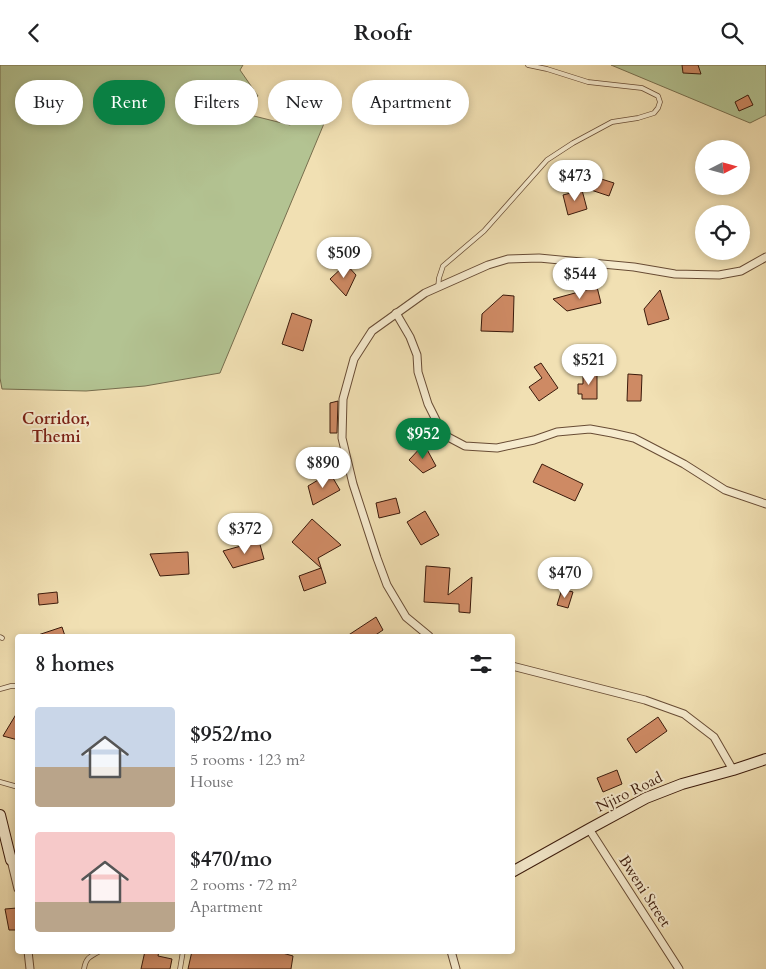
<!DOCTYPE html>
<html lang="en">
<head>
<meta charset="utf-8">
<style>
	body { margin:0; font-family:Cardo,serif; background:#f6f6f6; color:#202124; height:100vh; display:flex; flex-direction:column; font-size:19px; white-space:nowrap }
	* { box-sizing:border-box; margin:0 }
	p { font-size:16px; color:#757577 }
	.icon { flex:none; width:28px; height:28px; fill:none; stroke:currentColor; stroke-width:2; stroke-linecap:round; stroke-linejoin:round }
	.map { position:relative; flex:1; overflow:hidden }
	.drawer { position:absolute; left:15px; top:569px; width:500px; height:320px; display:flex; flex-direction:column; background:#fff; border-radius:5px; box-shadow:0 2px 8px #0003 }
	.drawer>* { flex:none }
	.banner { position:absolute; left:15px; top:15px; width:500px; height:45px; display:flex; gap:10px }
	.needle { width:32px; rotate:84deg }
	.tools { position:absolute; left:695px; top:75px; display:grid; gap:10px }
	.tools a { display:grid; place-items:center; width:55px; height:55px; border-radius:50%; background:#fff; box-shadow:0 2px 8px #0003; font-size:25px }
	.price { position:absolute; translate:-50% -42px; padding:0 11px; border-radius:18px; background:#fff; color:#222; font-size:16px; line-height:32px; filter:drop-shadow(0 1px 2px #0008) }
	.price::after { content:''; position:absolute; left:50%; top:30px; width:15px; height:11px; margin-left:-8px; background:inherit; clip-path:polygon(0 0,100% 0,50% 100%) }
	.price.active { background:#0b8043; color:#fff }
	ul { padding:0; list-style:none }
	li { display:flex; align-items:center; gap:15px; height:125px; padding:0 20px }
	li span { display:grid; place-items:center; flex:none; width:140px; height:100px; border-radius:5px; color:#555 }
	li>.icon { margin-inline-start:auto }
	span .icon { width:60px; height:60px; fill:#fffc; stroke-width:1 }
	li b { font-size:21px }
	h2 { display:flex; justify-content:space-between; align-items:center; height:60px; padding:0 20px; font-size:21px }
	.tag { padding:0 18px; border-radius:22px; background:#fff; box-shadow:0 2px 8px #0003; font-size:18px; line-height:45px }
	.tag.active { background:#0b8043; color:#fff }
	header { display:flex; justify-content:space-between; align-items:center; height:65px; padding:0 20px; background:#fff; font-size:22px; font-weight:600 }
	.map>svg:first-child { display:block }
</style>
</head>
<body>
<header><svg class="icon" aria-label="back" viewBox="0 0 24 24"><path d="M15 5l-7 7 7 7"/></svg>Roofr<svg class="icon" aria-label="search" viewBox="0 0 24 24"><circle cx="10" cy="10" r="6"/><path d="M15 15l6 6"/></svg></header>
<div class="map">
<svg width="766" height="904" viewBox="0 0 766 904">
	<rect width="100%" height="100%" fill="#f1e0b3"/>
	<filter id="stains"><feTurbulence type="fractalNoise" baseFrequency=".004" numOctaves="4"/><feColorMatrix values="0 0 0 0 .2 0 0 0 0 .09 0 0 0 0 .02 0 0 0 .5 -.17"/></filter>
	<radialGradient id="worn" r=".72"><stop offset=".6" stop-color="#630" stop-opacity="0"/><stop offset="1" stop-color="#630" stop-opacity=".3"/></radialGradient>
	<g fill="#b3c392" stroke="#776e4e">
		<path d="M0,0H243L240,5L258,31L242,48L290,60L338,25L220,308L145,321L86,326L2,324L0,313Z"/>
		<path d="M611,0H766V50L750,58Z"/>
	</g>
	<g fill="#ce8a64" stroke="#3b1a0b">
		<path d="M682,0H698L701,9L683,8Z"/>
		<path d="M748,30L753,40L739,46L735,37Z"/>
		<path d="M595,112L614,118L609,131L591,125Z"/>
		<path d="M582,125L587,144L568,150L563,130Z"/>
		<path d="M346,199L356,210L346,231L330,214Z"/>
		<path d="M597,222L601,238L567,246L553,234Z"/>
		<path d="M660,225L669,254L648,260L644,244Z"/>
		<path d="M503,230L514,231L513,267L481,266L482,249Z"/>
		<path d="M292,248L312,255L303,286L282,279Z"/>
		<path d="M541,298L558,323L539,336L529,322L542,313L534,302Z"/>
		<path d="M583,307L597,308V334H582V329H578V319H583Z"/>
		<path d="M628,309L642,310L641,336H627Z"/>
		<path d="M338,336L337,368H330V338Z"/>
		<path d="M424,379L436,401L423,408L409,395Z"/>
		<path d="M542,399L583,419L575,436L533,417Z"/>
		<path d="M330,408L340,425L313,440L308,421Z"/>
		<path d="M396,433L400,448L379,453L376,438Z"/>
		<path d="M425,446L439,470L421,480L407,457Z"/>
		<path d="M312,454L341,480L318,493L326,518L304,526L299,511L321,503L292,477Z"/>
		<path d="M259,476L264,494L233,503L223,486Z"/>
		<path d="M188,487L189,509L160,511L150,489Z"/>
		<path d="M426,501L450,503L448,530L472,512L470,548L459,547V539L424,537Z"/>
		<path d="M562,524L573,527L568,543L557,540Z"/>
		<path d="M57,527L58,538L39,540L38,529Z"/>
		<path d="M376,552L383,565L374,571H347Z"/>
		<path d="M62,562L65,571H38V570Z"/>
		<path d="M18,646V675L3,671Z"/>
		<path d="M658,652L667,666L636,688L627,674Z"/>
		<path d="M617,705L622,719L603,727L597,713Z"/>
		<path d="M17,843L18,865H9L5,844Z"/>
		<path d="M145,886H159L158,891L172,894L170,904H141Z"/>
		<path d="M192,886H279V887L293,891L291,904H188Z"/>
	</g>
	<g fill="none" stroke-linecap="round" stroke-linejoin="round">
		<defs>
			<g id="lane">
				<path d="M438,223L439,213L443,201L484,166L547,95L573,78L612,57L638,53L654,48L658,43L660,37L658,31L642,23L588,17L547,4L528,0"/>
				<path d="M0,572L2,573"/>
				<path d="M0,624L11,621H18"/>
				<path d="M0,717L18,722"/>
				<path d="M84,904C86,892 90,892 100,886"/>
				<path d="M180,904L183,886"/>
			</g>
			<g id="street">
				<path d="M396,248L410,272L417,290L418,307L428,339L438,359L448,372L465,381L497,383L534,375L557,367L590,364L612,368L634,373L684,399L725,425L766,439"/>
				<path d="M429,571L406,552L387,520L377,493L353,419L342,373L343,334L354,294L372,266L425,228L488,200L508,194L539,193L634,202L675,209L719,210L741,206L766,192"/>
				<path d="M512,601L645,635L684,649L714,672L733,705"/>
				<path d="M589,764L679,904"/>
				<path d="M11,795L18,824"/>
				<path d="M28,886L30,904"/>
				<path d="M451,886L456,904"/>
			</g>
			<g id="secondary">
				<path d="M0,750L11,795"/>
				<path d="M512,807L589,764L646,733L682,719L733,705L766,694"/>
			</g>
		</defs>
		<use href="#lane" stroke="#684c35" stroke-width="5.5"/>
		<use href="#street" stroke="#684c35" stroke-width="9"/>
		<use href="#secondary" stroke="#3b1a0b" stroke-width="12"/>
		<use href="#lane" stroke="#f6ebce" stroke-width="4"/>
		<use href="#street" stroke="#f6ebce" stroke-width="7"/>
		<use href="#secondary" stroke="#f6ebce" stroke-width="10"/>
	</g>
	<g text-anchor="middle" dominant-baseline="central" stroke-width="4" stroke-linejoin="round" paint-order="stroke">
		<g font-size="15" fill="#3b1a0b" stroke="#f6ebce">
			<text transform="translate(629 727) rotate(-26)">Njiro Road</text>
			<text transform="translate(645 826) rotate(57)">Bweni Street</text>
		</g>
		<g font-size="16" font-weight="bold" fill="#7a1f14" stroke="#f6ebce">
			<text x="56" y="354">Corridor,<tspan x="56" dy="18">Themi</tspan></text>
		</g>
	</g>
	<rect width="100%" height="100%" filter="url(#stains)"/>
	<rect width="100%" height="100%" fill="url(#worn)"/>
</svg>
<div class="tools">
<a><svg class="needle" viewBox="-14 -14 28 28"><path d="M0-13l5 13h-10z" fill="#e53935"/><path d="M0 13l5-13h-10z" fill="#757577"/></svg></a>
<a><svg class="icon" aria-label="locate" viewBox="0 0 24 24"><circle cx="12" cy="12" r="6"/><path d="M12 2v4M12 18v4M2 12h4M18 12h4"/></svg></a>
</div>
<b class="price" style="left:575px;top:137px">$473</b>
<b class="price" style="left:344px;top:214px">$509</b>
<b class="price" style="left:580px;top:235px">$544</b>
<b class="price" style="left:589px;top:321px">$521</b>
<b class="price active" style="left:423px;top:395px">$952</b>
<b class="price" style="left:323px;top:424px">$890</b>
<b class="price" style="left:245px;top:490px">$372</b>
<b class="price" style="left:565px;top:534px">$470</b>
<div class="banner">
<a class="tag">Buy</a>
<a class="tag active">Rent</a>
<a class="tag">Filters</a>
<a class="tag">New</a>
<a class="tag">Apartment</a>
</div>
<section class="drawer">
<h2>8 homes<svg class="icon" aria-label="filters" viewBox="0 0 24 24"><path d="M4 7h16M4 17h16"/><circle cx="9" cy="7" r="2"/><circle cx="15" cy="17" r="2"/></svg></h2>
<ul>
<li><span style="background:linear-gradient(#c9d6e8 60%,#b9a48a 0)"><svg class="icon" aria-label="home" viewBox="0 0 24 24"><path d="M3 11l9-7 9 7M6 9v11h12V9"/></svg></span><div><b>$952/mo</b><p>5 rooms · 123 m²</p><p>House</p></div></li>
<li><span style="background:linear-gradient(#f6c9c9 70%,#b9a48a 0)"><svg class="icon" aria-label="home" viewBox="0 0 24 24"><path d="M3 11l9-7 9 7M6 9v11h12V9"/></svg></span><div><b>$470/mo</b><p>2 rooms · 72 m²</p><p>Apartment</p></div></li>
</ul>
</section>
</div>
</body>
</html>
